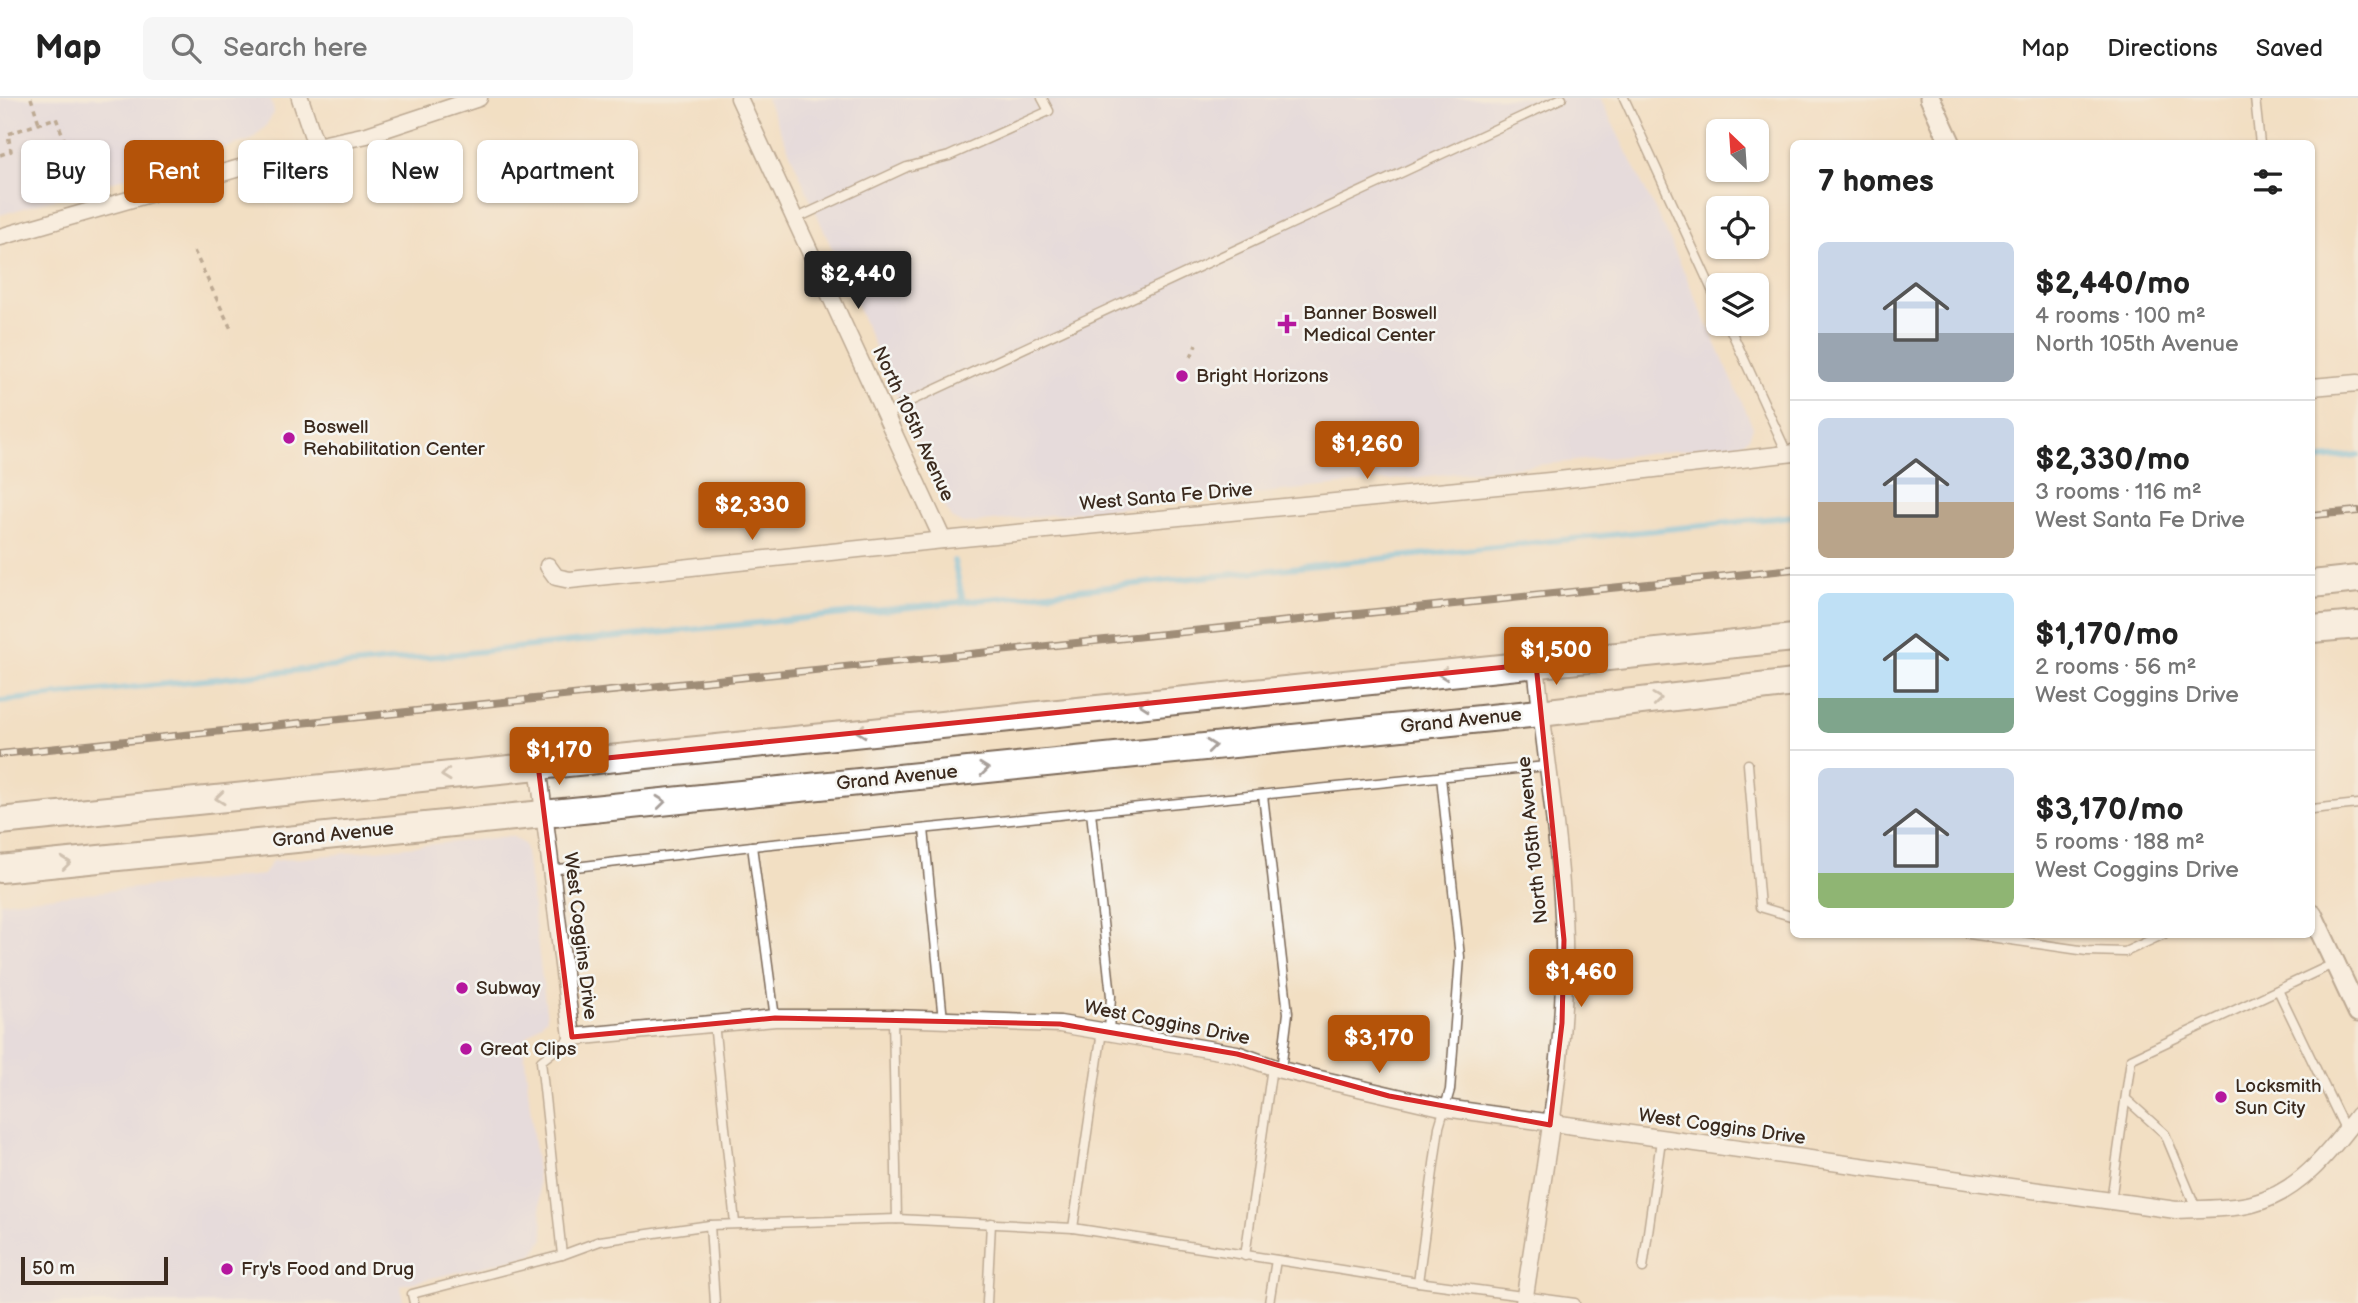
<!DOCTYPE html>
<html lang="en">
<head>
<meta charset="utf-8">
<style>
	body { margin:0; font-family:"Balsamiq Sans",sans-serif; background:#f6f6f6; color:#222; height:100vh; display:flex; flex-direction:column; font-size:26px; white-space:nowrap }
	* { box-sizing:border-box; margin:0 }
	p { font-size:23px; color:#767676 }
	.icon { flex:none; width:38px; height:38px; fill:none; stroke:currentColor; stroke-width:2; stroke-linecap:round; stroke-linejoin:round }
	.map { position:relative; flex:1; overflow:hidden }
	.details { position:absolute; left:1790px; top:42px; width:525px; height:798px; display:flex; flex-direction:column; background:#fff; border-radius:10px; box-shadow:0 2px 5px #0004 }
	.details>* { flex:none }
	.hud { position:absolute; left:21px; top:42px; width:665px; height:63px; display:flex; gap:14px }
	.needle { width:46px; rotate:335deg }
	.controls { position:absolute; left:1706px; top:21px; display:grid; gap:14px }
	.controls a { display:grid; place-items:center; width:63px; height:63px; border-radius:10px; background:#fff; box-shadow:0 2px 5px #0004; font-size:35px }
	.scale { position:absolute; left:21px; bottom:18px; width:147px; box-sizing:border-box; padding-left:7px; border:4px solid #3b2a1e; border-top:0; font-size:19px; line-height:24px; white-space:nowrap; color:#3b2a1e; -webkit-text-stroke:5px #f6f6f2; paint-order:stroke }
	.price { position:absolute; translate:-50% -60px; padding:0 16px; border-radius:7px; background:#b45309; color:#fff; font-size:23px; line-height:46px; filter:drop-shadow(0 2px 4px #0008) }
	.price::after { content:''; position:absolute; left:50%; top:42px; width:21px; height:16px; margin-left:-10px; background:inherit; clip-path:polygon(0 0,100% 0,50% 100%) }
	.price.current { background:#222; color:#fff }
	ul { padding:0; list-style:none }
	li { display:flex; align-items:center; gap:21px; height:175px; padding:0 28px }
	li+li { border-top:2px solid #e0e0e0 }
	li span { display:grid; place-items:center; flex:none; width:196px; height:140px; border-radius:10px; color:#555 }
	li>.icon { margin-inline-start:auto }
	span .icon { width:84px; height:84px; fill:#fffc; stroke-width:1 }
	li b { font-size:30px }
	h2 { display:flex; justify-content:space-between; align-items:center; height:84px; padding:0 28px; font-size:30px }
	.pill { padding:0 24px; border-radius:10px; background:#fff; box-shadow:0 2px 5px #0004; font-size:24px; line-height:63px }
	.pill.current { background:#b45309; color:#fff }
	header { display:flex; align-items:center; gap:42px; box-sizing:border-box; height:98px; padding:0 35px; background:#fff; border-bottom:2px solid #e0e0e0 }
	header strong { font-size:33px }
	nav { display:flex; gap:38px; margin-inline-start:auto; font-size:24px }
	.search { width:490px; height:63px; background:#f6f6f6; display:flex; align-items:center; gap:18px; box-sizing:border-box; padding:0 24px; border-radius:10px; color:#767676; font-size:26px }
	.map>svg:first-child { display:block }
</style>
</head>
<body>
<header>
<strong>Map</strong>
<div class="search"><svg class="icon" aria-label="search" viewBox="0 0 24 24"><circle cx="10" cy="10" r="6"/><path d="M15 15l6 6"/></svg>Search here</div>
<nav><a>Map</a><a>Directions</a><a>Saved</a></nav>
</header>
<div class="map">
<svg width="2358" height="1205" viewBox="0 0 2358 1205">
	<rect width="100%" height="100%" fill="#f6f6f2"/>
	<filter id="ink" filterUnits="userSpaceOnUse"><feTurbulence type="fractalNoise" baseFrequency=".0143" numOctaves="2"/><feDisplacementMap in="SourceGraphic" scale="14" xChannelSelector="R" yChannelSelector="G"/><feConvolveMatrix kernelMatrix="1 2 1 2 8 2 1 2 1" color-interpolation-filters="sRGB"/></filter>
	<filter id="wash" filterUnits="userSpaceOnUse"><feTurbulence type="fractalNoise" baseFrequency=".00686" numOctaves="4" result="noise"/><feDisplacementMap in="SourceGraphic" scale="28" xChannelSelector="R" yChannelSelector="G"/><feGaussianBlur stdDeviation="1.57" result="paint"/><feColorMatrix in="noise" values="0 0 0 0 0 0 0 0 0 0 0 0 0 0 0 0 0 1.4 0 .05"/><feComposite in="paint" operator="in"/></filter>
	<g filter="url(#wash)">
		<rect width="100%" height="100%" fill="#f2dfc3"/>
		<g fill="#d7d7f8">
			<path d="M0,0H270L274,14L265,29L251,42L0,117Z"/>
			<path d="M766,0H1600L1667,136L1753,329L1749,339L1741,346L1730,347L963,426L953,421L946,411Z"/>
			<path d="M512,738L525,747L547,920L523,942L544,1141L533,1157L401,1187L403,1205H0V804L263,777L272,763Z"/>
		</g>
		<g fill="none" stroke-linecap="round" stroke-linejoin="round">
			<g stroke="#6bc0e7" stroke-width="6">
				<path d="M2312,362L2358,357"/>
				<path d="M954,463L963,503"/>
				<path d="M0,603L1794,418"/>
			</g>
		</g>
	</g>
	<g filter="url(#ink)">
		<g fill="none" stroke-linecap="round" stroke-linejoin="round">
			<defs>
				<g id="service">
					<path d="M1624,0L1718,205"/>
					<path d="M2255,0L2260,46"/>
					<path d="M316,48L330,92"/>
					<path d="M795,121L907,69L949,58L1049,13L1042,0"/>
					<path d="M1728,226L1787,355"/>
					<path d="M886,318L902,307L1562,0"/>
					<path d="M1748,666L1760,809L1794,819"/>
					<path d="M1263,697L1288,915L1281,972"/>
					<path d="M2312,711L2358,706"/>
					<path d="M1091,714L1111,898L1109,934"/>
					<path d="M924,731L943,922"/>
					<path d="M752,748L775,920"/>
					<path d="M550,772L752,748L1546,668"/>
					<path d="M1969,836L2087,853L2125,854L2164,836"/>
					<path d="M2278,892L2346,1033"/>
					<path d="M893,920L897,1121"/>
					<path d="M714,925L735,1125"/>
					<path d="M2126,1001L2165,1036L2196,1110"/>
					<path d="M2111,1103L2131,961L2335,865"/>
					<path d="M710,1127L715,1205"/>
					<path d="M1073,1130L1102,933"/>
					<path d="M562,1157L541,963L572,939"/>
					<path d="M1245,1158L1272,969"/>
					<path d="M1643,1170L1661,1042"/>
					<path d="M1418,1184L1439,1029L1450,992L1460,859L1441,679"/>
					<path d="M414,1205L412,1196L562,1157L600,1143L710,1127L897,1121L1073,1130L1418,1184L1575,1205"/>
					<path d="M987,1205L991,1125"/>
					<path d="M1269,1205L1276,1162"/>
				</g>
				<g id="minor">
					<path d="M300,0L316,48"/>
					<path d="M739,0L943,442"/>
					<path d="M0,139L316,48L367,37L479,0"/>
					<path d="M2312,289L2358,285"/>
					<path d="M548,468L556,479L570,482L943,442L1550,383L1794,355"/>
					<path d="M538,667L572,939L775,920H893L1060,926L1237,956L1281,972L1445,1010L2176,1112C2201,1110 2228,1112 2252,1106C2300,1094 2330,1053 2358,1017"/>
					<path d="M1524,1205C1539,1099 1561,991 1564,884C1567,778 1546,671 1536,566"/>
				</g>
				<g id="tertiary">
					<path d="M1930,0L1951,46"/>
					<path d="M2312,816L2358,914"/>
				</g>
				<g id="trunk">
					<path d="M2312,486L2358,481"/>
					<path d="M2312,531L2358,527"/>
					<path d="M0,723L1794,540"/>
					<path d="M0,771L1540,615L1794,585"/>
				</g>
			</defs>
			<use href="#service" stroke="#7b6958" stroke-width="11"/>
			<use href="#minor" stroke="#7b6958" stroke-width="19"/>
			<use href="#tertiary" stroke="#7b6958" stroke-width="23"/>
			<use href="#trunk" stroke="#7b6958" stroke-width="30"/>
			<g stroke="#7b6958" stroke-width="3.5" stroke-dasharray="5 5" stroke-linecap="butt">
				<path d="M31,0L39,25"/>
				<path d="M0,57L11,53L8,36L56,20L67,48"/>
				<path d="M194,153L232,233"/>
				<path d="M1191,259L1196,246"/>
			</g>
			<use href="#service" stroke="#fff" stroke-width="8"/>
			<use href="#minor" stroke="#fff" stroke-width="16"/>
			<use href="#tertiary" stroke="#fff" stroke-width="19"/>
			<use href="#trunk" stroke="#fff" stroke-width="26"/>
			<defs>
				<g id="rail">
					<path d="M2312,417L2358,413"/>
					<path d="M0,656L1794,471"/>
				</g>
			</defs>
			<use href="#rail" stroke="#3b2a1e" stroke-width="8"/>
			<use href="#rail" stroke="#f6f6f2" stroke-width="5" stroke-dasharray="16" stroke-linecap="butt"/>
		</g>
		<defs><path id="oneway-chevron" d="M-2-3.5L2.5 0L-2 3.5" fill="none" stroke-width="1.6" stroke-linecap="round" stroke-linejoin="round" transform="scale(1.75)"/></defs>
		<g stroke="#a79f9a">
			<use href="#oneway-chevron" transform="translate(1443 576) rotate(174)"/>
			<use href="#oneway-chevron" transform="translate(1657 601) rotate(-7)"/>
			<use href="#oneway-chevron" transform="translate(1144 606) rotate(175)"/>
			<use href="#oneway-chevron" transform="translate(861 633) rotate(174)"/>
			<use href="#oneway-chevron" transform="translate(1211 648) rotate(-6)"/>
			<use href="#oneway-chevron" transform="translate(984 671) rotate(-6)"/>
			<use href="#oneway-chevron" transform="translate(446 677) rotate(174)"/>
			<use href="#oneway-chevron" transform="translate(220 700) rotate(174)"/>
			<use href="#oneway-chevron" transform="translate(661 704) rotate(-6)"/>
			<use href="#oneway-chevron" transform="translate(66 765) rotate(-6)"/>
		</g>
	</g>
	<path d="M0 0H2358V1205H0ZM1536,566L1564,842L1562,925L1550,1027L1389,998L1237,956L1060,926L775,920L572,939L538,667Z" fill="#f2dfc3" fill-opacity=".55" fill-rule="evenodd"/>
	<path fill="none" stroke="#d62828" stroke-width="5" stroke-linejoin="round" d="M1536,566L1564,842L1562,925L1550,1027L1389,998L1237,956L1060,926L775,920L572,939L538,667Z"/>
	<g fill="#b5179e" stroke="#f6f6f2" stroke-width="2.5">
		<path d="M1283.5 215.5h7v7h7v7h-7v7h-7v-7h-7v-7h7z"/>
		<circle cx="1182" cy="278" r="7"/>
		<circle cx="289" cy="340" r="7"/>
		<circle cx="462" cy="890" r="7"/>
		<circle cx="466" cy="951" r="7"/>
		<circle cx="2221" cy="999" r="7"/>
		<circle cx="227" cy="1171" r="7"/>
	</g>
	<g text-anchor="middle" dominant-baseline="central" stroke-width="5" stroke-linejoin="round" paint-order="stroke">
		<g font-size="19" fill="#3b2a1e" stroke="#f6f6f2" text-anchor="start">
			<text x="1303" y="215">Banner Boswell<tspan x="1303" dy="22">Medical Center</tspan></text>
			<text x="1196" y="278">Bright Horizons</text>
			<text x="303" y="329">Boswell<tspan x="303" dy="22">Rehabilitation Center</tspan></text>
			<text x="476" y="890">Subway</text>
			<text x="480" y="951">Great Clips</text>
			<text x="2235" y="988">Locksmith<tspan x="2235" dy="22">Sun City</tspan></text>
			<text x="241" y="1171">Fry's Food and Drug</text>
		</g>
		<g font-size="19" fill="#3b2a1e" stroke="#f6f6f2">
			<text transform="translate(913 326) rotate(65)">North 105th Avenue</text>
			<text transform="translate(1166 399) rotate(-5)">West Santa Fe Drive</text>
			<text transform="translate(1461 623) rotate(-6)">Grand Avenue</text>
			<text transform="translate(897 680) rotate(-6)">Grand Avenue</text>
			<text transform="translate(333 737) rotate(-6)">Grand Avenue</text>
			<text transform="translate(1533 742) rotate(-96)">North 105th Avenue</text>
			<text transform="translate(580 838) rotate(83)">West Coggins Drive</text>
			<text transform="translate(1167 925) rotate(11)">West Coggins Drive</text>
			<text transform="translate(1722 1029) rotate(8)">West Coggins Drive</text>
		</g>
	</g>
</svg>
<div class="controls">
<a><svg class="needle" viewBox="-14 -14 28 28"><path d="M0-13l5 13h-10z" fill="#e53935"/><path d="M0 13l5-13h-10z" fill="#767676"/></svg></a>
<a><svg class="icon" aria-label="locate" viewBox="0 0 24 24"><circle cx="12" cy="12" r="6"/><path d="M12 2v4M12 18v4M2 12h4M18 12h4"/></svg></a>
<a><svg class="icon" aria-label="layers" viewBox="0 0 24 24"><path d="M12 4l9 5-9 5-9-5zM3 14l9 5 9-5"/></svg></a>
</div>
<div class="scale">50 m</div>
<b class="price current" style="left:858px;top:213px">$2,440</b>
<b class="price" style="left:1367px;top:383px">$1,260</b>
<b class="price" style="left:752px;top:444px">$2,330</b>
<b class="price" style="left:1556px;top:589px">$1,500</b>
<b class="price" style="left:559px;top:689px">$1,170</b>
<b class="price" style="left:1581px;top:911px">$1,460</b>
<b class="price" style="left:1379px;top:977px">$3,170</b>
<div class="hud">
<a class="pill">Buy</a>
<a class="pill current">Rent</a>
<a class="pill">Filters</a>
<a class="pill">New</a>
<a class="pill">Apartment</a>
</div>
<section class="details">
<h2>7 homes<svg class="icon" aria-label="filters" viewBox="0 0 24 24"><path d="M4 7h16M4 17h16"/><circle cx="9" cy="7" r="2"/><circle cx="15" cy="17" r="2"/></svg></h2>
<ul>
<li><span style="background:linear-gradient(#c9d6e8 65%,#9aa5b1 0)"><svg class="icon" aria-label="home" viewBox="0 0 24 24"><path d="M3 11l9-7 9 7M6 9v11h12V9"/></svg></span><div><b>$2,440/mo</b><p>4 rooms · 100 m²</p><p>North 105th Avenue</p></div></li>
<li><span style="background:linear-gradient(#c9d6e8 60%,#b9a48a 0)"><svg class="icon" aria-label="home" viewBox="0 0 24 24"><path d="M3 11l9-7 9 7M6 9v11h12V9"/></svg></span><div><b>$2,330/mo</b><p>3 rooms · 116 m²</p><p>West Santa Fe Drive</p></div></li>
<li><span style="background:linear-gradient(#bfe0f5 75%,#7fa58c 0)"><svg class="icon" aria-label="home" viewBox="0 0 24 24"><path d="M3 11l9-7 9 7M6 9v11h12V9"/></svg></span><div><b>$1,170/mo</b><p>2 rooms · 56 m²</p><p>West Coggins Drive</p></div></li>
<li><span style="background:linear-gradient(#c9d6e8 75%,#8fb573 0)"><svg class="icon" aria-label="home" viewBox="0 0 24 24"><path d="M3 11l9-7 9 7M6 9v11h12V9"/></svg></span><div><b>$3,170/mo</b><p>5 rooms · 188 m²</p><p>West Coggins Drive</p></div></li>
</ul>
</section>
</div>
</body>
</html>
